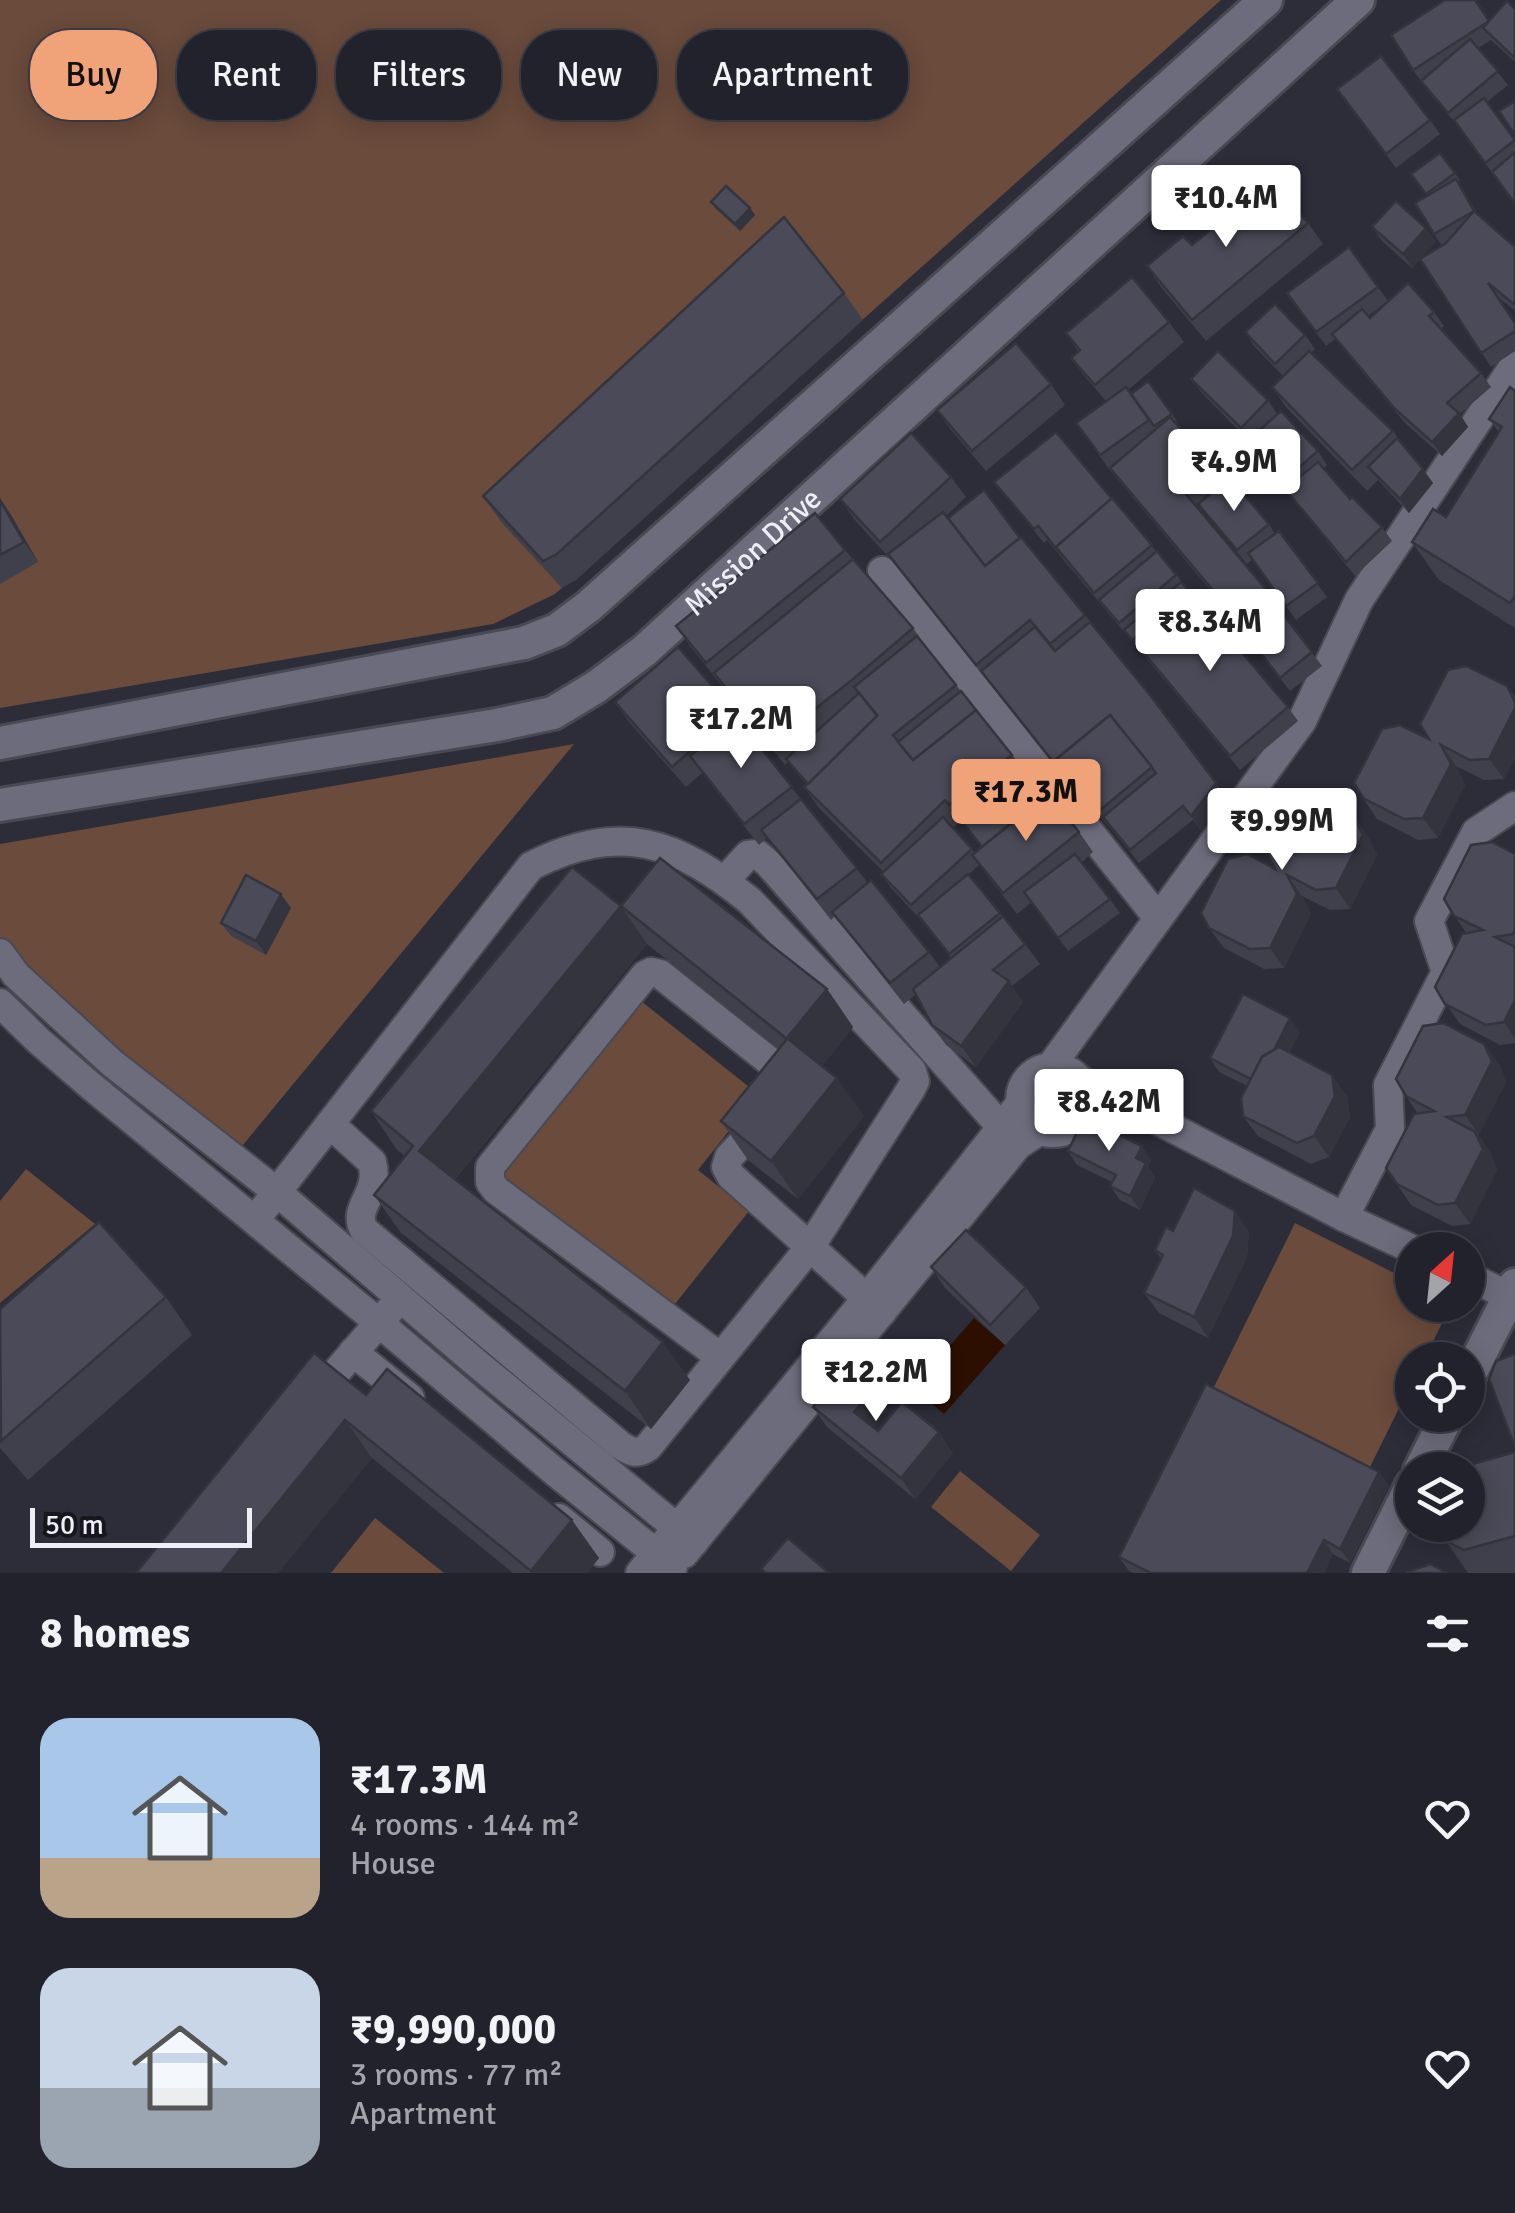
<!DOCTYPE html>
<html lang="en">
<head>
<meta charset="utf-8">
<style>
	body { margin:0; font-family:Signika,sans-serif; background:#2e2f38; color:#f1f3f6; height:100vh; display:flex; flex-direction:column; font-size:38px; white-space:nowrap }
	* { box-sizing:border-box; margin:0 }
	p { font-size:32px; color:#a2a4a9 }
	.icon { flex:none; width:55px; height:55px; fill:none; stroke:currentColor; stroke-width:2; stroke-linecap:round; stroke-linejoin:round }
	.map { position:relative; height:1573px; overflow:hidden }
	.drawer { display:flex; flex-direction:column; background:#22222c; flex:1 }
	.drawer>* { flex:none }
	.banner { position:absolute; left:30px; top:30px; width:1000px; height:90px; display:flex; gap:20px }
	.needle { width:65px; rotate:27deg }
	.buttons { position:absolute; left:1395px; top:1232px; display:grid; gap:20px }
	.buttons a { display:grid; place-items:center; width:90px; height:90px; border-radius:50%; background:#22222c; box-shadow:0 5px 25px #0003,0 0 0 2px #3f3f48; font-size:50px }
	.scale { position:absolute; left:30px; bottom:25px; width:222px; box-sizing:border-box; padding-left:10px; border:5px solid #eeeef7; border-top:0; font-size:28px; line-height:35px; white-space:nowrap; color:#eeeef7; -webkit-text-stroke:8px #16161c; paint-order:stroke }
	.price { position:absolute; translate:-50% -85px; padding:0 22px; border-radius:10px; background:#fff; color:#222; font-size:32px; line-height:65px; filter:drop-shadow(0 2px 5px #0008) }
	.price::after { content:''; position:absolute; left:50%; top:60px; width:30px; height:22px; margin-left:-15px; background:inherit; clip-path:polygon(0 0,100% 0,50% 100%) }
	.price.current { background:#f0a279; color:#111 }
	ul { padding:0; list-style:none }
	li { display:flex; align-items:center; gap:30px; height:250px; padding:0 40px }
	li span { display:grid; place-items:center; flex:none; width:280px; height:200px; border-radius:30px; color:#555 }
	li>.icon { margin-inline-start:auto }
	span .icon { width:120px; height:120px; fill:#fffc; stroke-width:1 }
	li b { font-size:42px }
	h2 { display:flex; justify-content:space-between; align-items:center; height:120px; padding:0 40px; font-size:42px }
	.pill { padding:0 35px; border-radius:40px; background:#22222c; box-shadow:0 5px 25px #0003,0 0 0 2px #3f3f48; font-size:35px; line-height:90px }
	.pill.current { background:#f0a279; color:#111 }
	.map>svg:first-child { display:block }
</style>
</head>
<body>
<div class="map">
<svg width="1515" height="1573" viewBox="0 0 1515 1573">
	<rect width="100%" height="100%" fill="#2d2d3a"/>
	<g fill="#6a4b3c">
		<path d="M0,0H1221L555,594L493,624L0,708Z"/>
		<path d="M574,744L238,1151L42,997L0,948V844Z"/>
		<path d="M641,1001L758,1094L698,1170L749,1211L667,1314L498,1179Z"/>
		<circle cx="1052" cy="1100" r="22"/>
		<path d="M26,1169L95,1224L0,1303V1201Z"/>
		<path d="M1295,1223L1412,1282V1305H1451L1424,1360H1412V1382L1369,1469L1212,1391Z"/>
		<path d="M960,1471L1040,1535L1011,1571L931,1507Z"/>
		<path d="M375,1518L444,1573H331Z"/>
	</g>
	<path fill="#2c0f01" d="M974,1318L1005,1345L944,1414L913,1388Z"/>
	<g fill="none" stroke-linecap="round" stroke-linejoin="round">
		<defs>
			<g id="minor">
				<path d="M882,571L1158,918"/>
				<path d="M725,880L748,855L757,854L768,863L1010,1137"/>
				<path d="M0,953L16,975L113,1064L277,1192L475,1362L694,1542"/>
				<path d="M0,1003L39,1041L91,1086L378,1322L554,1471L673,1567"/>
				<path d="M1051,1066L1302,721L1359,600L1515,364"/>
				<circle cx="1053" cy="1100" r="33"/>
				<path d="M1080,1080L1344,1217L1414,1250"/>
				<path d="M330,1124L372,1162C381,1195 351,1206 364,1230L620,1445C631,1452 637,1455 648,1447L810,1247L731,1176L726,1167L729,1157L782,1100C789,1089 791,1083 783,1072L660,974L651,972L645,975L490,1167V1182L496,1190L719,1356"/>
				<path d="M1344,1217L1390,1129L1388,1085L1446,972L1429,921L1476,832L1515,806"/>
				<path d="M255,1220L531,866C620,821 676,841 750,901L912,1071L915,1081L911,1089L810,1247L882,1312"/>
				<path d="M1468,1276L1515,1299"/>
				<path d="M353,1352L410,1398"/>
				<path d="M313,1399L390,1310"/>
				<path d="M559,1518L600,1552"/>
				<path d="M684,1554L1018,1145L1039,1131"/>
				<path d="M640,1573L867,1298L1019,1105"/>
			</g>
			<g id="tertiary">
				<path d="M0,743L524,643L557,630L589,606L1266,0"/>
				<path id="s1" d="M0,805L497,725L553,713L596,687L644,651L1358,0"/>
				<path d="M1468,1378L1515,1285"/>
				<path d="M1420,1470L1448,1415"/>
				<path d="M1368,1573L1412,1485"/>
			</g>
		</defs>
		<use href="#minor" stroke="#494954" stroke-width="32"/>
		<use href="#tertiary" stroke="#494954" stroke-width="38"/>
		<use href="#minor" stroke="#6c6c7c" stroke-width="28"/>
		<use href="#tertiary" stroke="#6c6c7c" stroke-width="32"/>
	</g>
	<g fill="#40404c" fill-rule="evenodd">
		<path d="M1515,9V62L1491,40L1478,48L1508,85L1487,102L1515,140V204L1459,127L1431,95L1413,70L1489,21Z"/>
		<path d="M1337,89L1430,120L1440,134L1396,168Z"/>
		<path d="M1440,153L1460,180L1458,182L1478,214L1515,247V311L1498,297L1515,322V351L1491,367L1420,259L1442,246L1434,234L1427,196L1411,174Z"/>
		<path d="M1276,184L1286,199L1308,223L1323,244L1206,341L1161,287L1147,266L1192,245L1238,206L1231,196Z"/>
		<path d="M711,202L750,208L755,215L740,231L716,209Z"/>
		<path d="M1372,227L1436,241L1412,268L1382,241Z"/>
		<path d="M1349,247L1388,301L1368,316L1370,318L1434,312L1444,326L1441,328L1481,373L1491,387L1460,414L1468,427L1442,456L1405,423L1335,339L1326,346L1287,293Z"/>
		<path d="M844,293L863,320L576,580L562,588L502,523L483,496Z"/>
		<path d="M1169,322L1184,342L1128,390L1131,394L1148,381L1177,421L1174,422L1214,466L1224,480L1196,505L1185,493L1274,599L1284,613L1283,614L1322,666L1290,691L1257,649L1248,635L1109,469L1076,423L1106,401L1086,378L1071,358L1078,351L1066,333Z"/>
		<path d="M1245,332L1305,335L1315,349L1311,353L1393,431L1433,483L1409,513L1378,480L1367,491L1286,407L1272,387L1283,376L1254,346Z"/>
		<path d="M1191,379L1268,400L1277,414L1318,451L1327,465L1324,468L1350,499L1382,527L1392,541L1355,576L1285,489L1291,484L1262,451L1253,439L1250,442L1201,392Z"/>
		<path d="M1051,384L1065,405L986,471L951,430L937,410Z"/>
		<path d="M1515,391V628L1439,580L1412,542L1446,517L1499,432L1489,419Z"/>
		<path d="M951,477L966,497L946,516L948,518L1020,538L1085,615L1226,797L1201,830L1193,820L1139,863L1113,831L1068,782L893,562L854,519L840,499Z"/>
		<path d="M994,482L1112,499L1288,707L1298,721L1240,770L1047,540L1044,543Z"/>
		<path d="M0,499L11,515L38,562L0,584Z"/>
		<path d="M1198,504L1269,524L1275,534L1279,531L1327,597L1296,620L1252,560L1247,564Z"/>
		<path d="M845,550L913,628L927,649L1045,796L1079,832L1093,852L1082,862L1120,913L1068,951L1032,902L1017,914L979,865L969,874L1025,944L1040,964L1012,986L1023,1002L976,1067L946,1045L932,1025L916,994L904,1004L835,916L831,920L767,838L759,845L702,773L686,787L629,722L615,702L735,712L748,733L868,883L929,952L940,967L951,958L920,919L891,888L881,874L884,872L819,808L804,787L807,785L788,762L785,765L690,646L676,626ZM960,821L982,848L975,853L953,828Z"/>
		<path d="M1507,686L1515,697V757L1504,779L1484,780L1456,766L1465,785L1438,838L1418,840L1377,819L1363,798L1429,739Z"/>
		<path d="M1354,816L1368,837L1377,855L1350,909L1330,910L1302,896L1311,914L1284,968L1264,969L1224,948L1209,928L1275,869Z"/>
		<path d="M1515,854V1043L1500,1045L1460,1024L1435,987L1466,933L1444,899Z"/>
		<path d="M621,906L827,989L853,1027L822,1066L864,1116L798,1199L748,1160L721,1121L779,1049L647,944L455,1179L690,1380L651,1429L401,1233L374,1195L405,1156L397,1150L371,1111Z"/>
		<path d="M291,908L266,955L231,936L221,923Z"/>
		<path d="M1300,1032L1289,1053L1347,1096L1350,1117L1329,1157L1311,1164L1258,1136L1243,1116L1247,1086L1219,1072L1210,1058Z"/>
		<path d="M1499,1064L1506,1082L1478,1135L1490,1152L1497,1170L1470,1224L1452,1226L1411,1205L1386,1168L1418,1114L1406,1096Z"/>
		<path d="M1068,1151L1151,1160L1148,1167L1155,1177L1140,1210L1120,1200L1110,1186L1112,1182L1077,1165Z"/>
		<path d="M1173,1231H1249L1247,1257L1208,1338L1159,1313L1144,1293L1161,1259L1155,1250Z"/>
		<path d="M931,1267L1026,1287L1040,1308L1005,1345L945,1288Z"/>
		<path d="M166,1297L192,1335L28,1480L0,1448V1309Z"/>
		<path d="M314,1353L366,1395L599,1558L587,1573H513L372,1458L278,1573Z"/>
		<path d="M813,1407L888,1409L873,1427L878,1431L953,1453L915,1499L827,1427Z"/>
		<path d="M1515,1452V1573H1468L1446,1541Z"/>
		<path d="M1379,1472L1389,1486L1350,1563L1333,1554L1324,1573H1133L1129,1571L1119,1557Z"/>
	</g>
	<g fill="#34343e">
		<path d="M750,208L755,215L740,231L735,224Z"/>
		<path d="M1426,228L1436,241L1412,268L1403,254Z"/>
		<path d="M1459,413L1468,427L1442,456L1432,442Z"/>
		<path d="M1423,469L1433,483L1409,513L1400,499Z"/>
		<path d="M0,499L11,515L38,562L24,542Z"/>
		<path d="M1515,708V757L1504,779L1489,759Z"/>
		<path d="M1441,745L1456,766L1465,785L1438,838L1423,818Z"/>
		<path d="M1216,783L1226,797L1201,830L1191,816Z"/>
		<path d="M1354,816L1368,837L1377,855L1350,909L1336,888Z"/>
		<path d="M1287,875L1302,896L1311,914L1284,968L1270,948Z"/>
		<path d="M281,894L291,908L266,955L256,941Z"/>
		<path d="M621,906L647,944L446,1189L419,1151Z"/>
		<path d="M1009,981L1023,1002L976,1067L961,1046Z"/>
		<path d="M827,989L853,1027L814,1077L787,1038Z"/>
		<path d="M1515,1000V1039L1504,1022Z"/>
		<path d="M1290,1018L1300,1032L1267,1096L1257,1082Z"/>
		<path d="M1484,1044L1499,1064L1506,1082L1479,1135L1465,1115Z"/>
		<path d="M1332,1075L1347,1096L1350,1117L1329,1157L1314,1136Z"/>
		<path d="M837,1078L864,1116L798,1199L771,1161Z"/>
		<path d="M1475,1132L1490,1152L1497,1170L1470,1224L1455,1203Z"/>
		<path d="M1142,1146L1151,1160L1148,1167L1155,1177L1140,1210L1130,1196L1136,1158Z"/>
		<path d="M1235,1211L1249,1231L1247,1257L1208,1338L1194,1317Z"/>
		<path d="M663,1342L690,1380L651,1429L625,1391Z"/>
		<path d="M873,1388L888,1409L869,1432L854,1412Z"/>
		<path d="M345,1420L372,1458L278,1573H221Z"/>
		<path d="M939,1432L953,1453L915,1499L901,1478Z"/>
		<path d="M1379,1472L1389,1486L1350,1563L1340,1549Z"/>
		<path d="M572,1520L599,1558L587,1573H532L531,1571Z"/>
		<path d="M1324,1540L1333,1554L1324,1573H1307Z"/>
	</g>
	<g fill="#4a4a58" stroke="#34343e" stroke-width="2.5">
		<path d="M1445,0H1475L1489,21L1507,1L1515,9V58L1483,28L1489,21L1413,70L1391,35Z"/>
		<path d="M1470,39L1498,71L1448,113L1421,81Z"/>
		<path d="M1381,56L1430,120L1386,154L1337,89Z"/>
		<path d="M1484,98L1515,140L1485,163L1454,120Z"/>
		<path d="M1515,101V135L1499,111Z"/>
		<path d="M1515,152V204L1492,172Z"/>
		<path d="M1440,153L1455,173L1426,194L1411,174Z"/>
		<path d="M1264,169L1276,184L1242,212L1253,226L1287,198L1308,223L1192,320L1147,266L1183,236L1192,245L1239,206L1231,196Z"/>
		<path d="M1456,179L1474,211L1434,234L1415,203Z"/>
		<path d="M726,186L750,208L735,224L711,202Z"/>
		<path d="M1396,201L1426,228L1403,254L1372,227Z"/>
		<path d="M1474,211L1515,247V305L1488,283L1515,323V331L1481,353L1420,259L1446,243Z"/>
		<path d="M784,217L844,293L557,554L543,561L483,496Z"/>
		<path d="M1349,247L1378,287L1316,332L1287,293Z"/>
		<path d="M1132,277L1169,322L1095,385L1071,358L1080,350L1066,333Z"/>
		<path d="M1408,283L1434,312L1429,316L1481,373L1447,403L1459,413L1432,442L1395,409L1332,334L1362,309L1370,318Z"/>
		<path d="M1275,304L1305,335L1275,364L1245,332Z"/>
		<path d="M1016,343L1051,384L972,451L937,410Z"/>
		<path d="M1218,351L1268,400L1241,428L1191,379Z"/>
		<path d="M1309,351L1393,431L1352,470L1272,387Z"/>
		<path d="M1148,381L1172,414L1154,426L1131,394Z"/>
		<path d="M1126,387L1149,420L1100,455L1076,423Z"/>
		<path d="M1510,387L1515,391V596L1510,603L1412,542L1433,509L1446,517L1502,427L1489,419Z"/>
		<path d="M1281,411L1318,451L1288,477L1252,437Z"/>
		<path d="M1170,417L1214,466L1187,491L1176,479L1175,481L1274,599L1243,626L1110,468Z"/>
		<path d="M1056,432L1112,499L1056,547L1060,553L1038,526L1034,529L994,482Z"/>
		<path d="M911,433L951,477L880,542L840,499Z"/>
		<path d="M1397,438L1423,469L1400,499L1368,467Z"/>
		<path d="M1318,462L1350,499L1352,497L1382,527L1346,562L1285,489Z"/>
		<path d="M1230,478L1269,524L1237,550L1198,504Z"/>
		<path d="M984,490L1020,538L985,566L948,518Z"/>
		<path d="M1112,498L1152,545L1094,593L1056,547Z"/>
		<path d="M0,500L24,542L0,555Z"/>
		<path d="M943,512L985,566L1021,537L1085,615L1050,644L1030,620L976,665L888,554Z"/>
		<path d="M815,513L845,550L706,663L676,626Z"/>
		<path d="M1279,531L1318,583L1286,606L1248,553Z"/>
		<path d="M1157,551L1176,575L1119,623L1099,600Z"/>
		<path d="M853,559L913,628L852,680L770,744L714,673Z"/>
		<path d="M1181,582L1190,592L1133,640L1138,647L1124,630Z"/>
		<path d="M1190,591L1288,707L1230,756L1133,640Z"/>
		<path d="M1280,610L1312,652L1280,678L1247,635Z"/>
		<path d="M1090,622L1150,695L1216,783L1191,816L1183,806L1130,850L1103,817L1156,773L1110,715L1054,761L1058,768L981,671L1035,627L1055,651Z"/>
		<path d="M917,636L956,685L893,735L913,760L976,710L1012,755L949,805L945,800L881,863L804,787L877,715L854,687Z"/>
		<path d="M678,647L735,712L672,767L615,702Z"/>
		<path d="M1466,666L1507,686L1515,702V708L1489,759L1470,760L1441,745L1451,764L1423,818L1404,819L1363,798L1354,783L1382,729L1400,725L1429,739L1420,724L1448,670Z"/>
		<path d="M961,691L976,710L913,760L898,742Z"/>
		<path d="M859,693L877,716L808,784L786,759Z"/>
		<path d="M1110,715L1152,767L1099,811L1054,761Z"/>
		<path d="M738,719L792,787L744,824L690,756Z"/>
		<path d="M1016,761L1045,796L982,847L954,811Z"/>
		<path d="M1048,794L1079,832L1003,893L972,855Z"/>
		<path d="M1313,795L1354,816L1363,835L1336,888L1316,890L1287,875L1297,894L1270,948L1250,949L1209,928L1201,913L1228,859L1247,854L1275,869L1267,853L1294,800Z"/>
		<path d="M801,799L857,868L817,899L761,830Z"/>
		<path d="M943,817L972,849L911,905L881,874Z"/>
		<path d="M1492,842L1515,854V930L1513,934L1495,937L1515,947V1000L1504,1022L1486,1025L1445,1004L1435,987L1462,934L1483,930L1454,916L1444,899L1471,845Z"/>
		<path d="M1075,854L1110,899L1058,938L1024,892Z"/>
		<path d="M660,858L827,989L787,1038L837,1078L771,1161L721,1121L787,1039L621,906L419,1151L663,1342L625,1391L374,1195L413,1146L371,1111L572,867L621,906Z"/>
		<path d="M968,874L1000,913L949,954L918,915Z"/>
		<path d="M246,875L281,894L256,941L221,923Z"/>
		<path d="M871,880L929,952L890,983L832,912Z"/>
		<path d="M1003,916L1025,944L993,970L1009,981L961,1046L932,1025L913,989Z"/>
		<path d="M1243,994L1290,1018L1274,1050L1262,1057L1251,1079L1210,1058Z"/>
		<path d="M1443,1023L1484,1044L1492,1061L1465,1115L1447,1117L1475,1132L1483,1149L1455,1203L1438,1205L1397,1184L1386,1168L1414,1114L1434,1111L1406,1096L1396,1079L1423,1026Z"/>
		<path d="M1279,1047L1332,1075L1335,1096L1314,1136L1297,1143L1243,1116L1241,1098L1262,1057Z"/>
		<path d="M1084,1118L1142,1146L1136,1158L1146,1163L1130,1196L1110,1186L1116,1175L1068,1151Z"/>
		<path d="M1194,1188L1235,1211L1233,1236L1194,1317L1144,1293L1163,1255L1155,1250L1166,1227L1173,1231Z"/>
		<path d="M99,1222L166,1297L1,1441L0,1309Z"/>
		<path d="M966,1230L1026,1287L990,1325L931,1267Z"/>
		<path d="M314,1353L366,1395L387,1369L572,1520L531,1571L345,1420L221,1573H136Z"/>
		<path d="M1515,1354V1447L1489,1379L1496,1361Z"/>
		<path d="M846,1366L873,1388L854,1412L878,1431L902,1402L939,1432L901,1478L813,1407Z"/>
		<path d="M1206,1384L1379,1472L1340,1549L1324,1540L1307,1573H1151L1119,1557Z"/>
		<path d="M1515,1452V1536L1464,1550L1446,1541L1442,1525H1468V1470H1452Z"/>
		<path d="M788,1538L829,1573H766L761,1569Z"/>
		<path d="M1430,1564L1447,1573H1405Z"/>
	</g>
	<g text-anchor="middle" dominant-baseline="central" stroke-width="8" stroke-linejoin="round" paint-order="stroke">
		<g font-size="30" fill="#eeeef7" stroke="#16161c">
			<text stroke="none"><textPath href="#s1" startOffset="818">Mission Drive</textPath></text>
		</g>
	</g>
</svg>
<div class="buttons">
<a><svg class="needle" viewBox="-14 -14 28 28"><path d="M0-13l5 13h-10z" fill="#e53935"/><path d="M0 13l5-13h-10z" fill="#a2a4a9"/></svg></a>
<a><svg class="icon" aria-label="locate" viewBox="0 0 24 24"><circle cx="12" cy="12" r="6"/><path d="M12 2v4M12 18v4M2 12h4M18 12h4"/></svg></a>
<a><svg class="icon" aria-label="layers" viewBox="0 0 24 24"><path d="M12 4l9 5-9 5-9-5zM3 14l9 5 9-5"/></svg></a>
</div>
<div class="scale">50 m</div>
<b class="price" style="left:1226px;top:250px">₹10.4M</b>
<b class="price" style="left:1234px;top:514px">₹4.9M</b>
<b class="price" style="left:1210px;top:674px">₹8.34M</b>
<b class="price" style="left:741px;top:771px">₹17.2M</b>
<b class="price current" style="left:1026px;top:844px">₹17.3M</b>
<b class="price" style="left:1282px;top:873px">₹9.99M</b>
<b class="price" style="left:1109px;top:1154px">₹8.42M</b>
<b class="price" style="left:876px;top:1424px">₹12.2M</b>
<div class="banner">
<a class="pill current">Buy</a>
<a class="pill">Rent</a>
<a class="pill">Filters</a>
<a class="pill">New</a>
<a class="pill">Apartment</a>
</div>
</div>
<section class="drawer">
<h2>8 homes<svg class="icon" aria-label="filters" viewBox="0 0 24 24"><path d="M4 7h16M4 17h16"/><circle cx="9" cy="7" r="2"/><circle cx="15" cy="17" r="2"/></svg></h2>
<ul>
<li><span style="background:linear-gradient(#a9c7e8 70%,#b9a48a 0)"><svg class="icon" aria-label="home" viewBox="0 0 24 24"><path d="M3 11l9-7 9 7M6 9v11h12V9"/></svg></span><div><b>₹17.3M</b><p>4 rooms · 144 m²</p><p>House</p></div><svg class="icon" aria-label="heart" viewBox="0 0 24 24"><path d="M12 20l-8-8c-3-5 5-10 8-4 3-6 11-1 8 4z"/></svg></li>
<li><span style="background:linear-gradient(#c9d6e8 60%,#9aa5b1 0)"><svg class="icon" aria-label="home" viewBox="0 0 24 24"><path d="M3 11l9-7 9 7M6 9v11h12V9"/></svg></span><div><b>₹9,990,000</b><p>3 rooms · 77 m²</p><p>Apartment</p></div><svg class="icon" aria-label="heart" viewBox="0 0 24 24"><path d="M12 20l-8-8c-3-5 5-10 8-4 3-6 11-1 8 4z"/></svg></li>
</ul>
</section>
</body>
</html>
